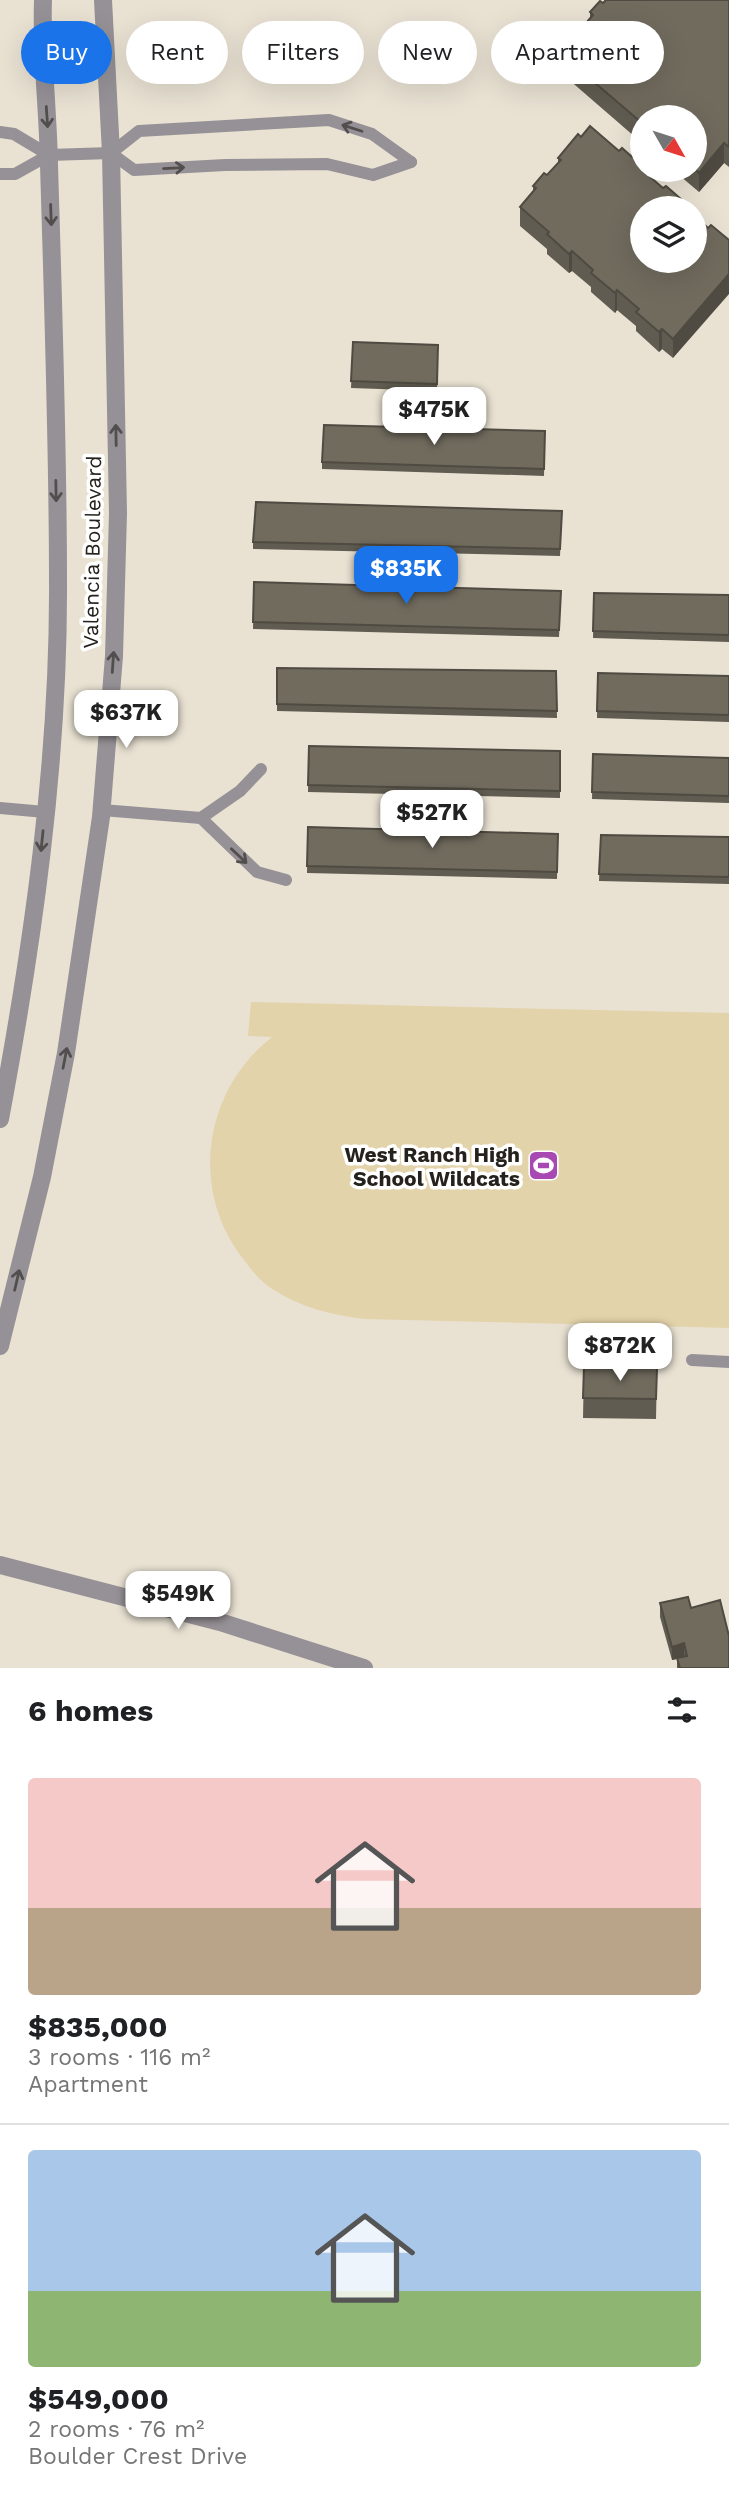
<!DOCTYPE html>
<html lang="en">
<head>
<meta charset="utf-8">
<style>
	body { margin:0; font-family:"Work Sans",sans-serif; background:#f2f2f2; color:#202124; height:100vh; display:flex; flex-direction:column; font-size:26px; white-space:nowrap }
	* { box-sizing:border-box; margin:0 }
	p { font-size:23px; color:#757577 }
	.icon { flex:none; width:38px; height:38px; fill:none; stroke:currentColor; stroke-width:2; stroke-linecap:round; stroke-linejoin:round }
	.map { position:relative; height:1668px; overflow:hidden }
	.panel { display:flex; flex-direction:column; background:#fff; flex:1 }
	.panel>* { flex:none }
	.guide { position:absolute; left:21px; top:21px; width:688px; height:63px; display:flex; gap:14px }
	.needle { width:46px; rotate:129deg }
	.buttons { position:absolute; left:630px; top:105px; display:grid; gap:14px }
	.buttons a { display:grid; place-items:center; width:77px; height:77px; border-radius:50%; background:#fff; box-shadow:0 7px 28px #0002; font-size:35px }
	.price { position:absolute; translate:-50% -60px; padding:0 16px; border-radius:14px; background:#fff; color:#222; font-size:23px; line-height:46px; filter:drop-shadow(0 2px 4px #0008) }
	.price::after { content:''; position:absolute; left:50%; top:42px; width:21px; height:16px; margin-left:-10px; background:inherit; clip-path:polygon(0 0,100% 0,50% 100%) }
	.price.active { background:#1a73e8; color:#fff }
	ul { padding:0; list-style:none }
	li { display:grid; align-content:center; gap:14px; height:371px; padding:0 28px }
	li+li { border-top:2px solid #e0e0e0 }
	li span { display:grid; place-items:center; height:217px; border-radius:7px; color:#555 }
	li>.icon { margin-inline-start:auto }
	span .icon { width:126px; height:126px; fill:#fffc; stroke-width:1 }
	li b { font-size:30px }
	h2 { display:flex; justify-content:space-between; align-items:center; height:84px; padding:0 28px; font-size:30px }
	.chip { padding:0 24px; border-radius:32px; background:#fff; box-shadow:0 7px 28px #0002; font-size:24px; line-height:63px }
	.chip.active { background:#1a73e8; color:#fff }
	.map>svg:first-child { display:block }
</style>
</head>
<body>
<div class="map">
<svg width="729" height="1668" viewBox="0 0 729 1668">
	<rect width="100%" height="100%" fill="#e9e2d3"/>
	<path fill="#e3d3aa" d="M251,1002L729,1013V1328L364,1319C332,1315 302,1308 274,1290C262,1283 252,1271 244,1260C189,1191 203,1091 272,1037L248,1036Z"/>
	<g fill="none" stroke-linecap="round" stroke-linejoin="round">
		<g stroke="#969196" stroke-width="12">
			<path d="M0,132L14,134L49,155"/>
			<path d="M111,153L134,170L225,165L327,164L373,175L411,162"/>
			<path d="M0,174H15L49,155L111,153L139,131L329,120L372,134L411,162"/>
			<path d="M0,808L45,812"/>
			<path d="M102,810L201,818L240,791L261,769"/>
			<path d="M201,818L257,872L286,880"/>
			<path d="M692,1360L729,1362"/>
		</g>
		<g stroke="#969196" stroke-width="18">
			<path d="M0,1119C33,943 59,761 58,581C58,442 53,303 49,164C48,109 41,55 43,0"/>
			<path d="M0,1346L42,1177L66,1053L101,817L114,656L118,513L111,153L103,0"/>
			<path d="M0,1565L220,1622L364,1668"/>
		</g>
	</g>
	<g fill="#615c51">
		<path d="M729,0V167L724,163L699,192L673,170H695V117H642V143L560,72V53L590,18V12Z"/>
		<path d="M581,137L619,151L645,170V173L689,208H642L695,261L673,358L662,349L659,352L636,331V326L617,310L615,313L591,292V287L572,271L569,273L547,254V249L520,226V207L533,192V186L547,175L558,163V158Z"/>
		<path d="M353,342L438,345L437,391L351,388Z"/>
		<path d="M545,431L544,476L322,469V462Z"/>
		<path d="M562,511L560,556L253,549V542Z"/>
		<path d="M254,582L561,591L559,637L253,629Z"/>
		<path d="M594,593L729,595V642L593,638Z"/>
		<path d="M277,668L556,671L557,718L277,711Z"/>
		<path d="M598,673L729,676V722L597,718Z"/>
		<path d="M309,746L560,751V798L308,792Z"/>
		<path d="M593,754L729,758V803L592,799Z"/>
		<path d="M308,827L558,834L557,879L307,873Z"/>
		<path d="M601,835L729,837V884L599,881Z"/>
		<path d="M584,1366L657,1368L656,1419L583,1418Z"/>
		<path d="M660,1603L729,1668H677V1659L672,1660L660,1617Z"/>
	</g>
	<g fill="#4f4b42">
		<path d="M724,143V163L699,192V173Z"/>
		<path d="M572,251V271L569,273V254Z"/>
		<path d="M729,274V294L673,358V339Z"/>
		<path d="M617,290V310L615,313V293Z"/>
		<path d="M662,329V349L659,352V332Z"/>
		<path d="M684,1643V1657L672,1660V1647Z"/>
	</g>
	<g fill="#716b5e" stroke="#4f4b42" stroke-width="2">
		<path d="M606,0H729V147L724,143L699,173L695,169V117H642V123L560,53L593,15L590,12L600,1L603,3Z"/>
		<path d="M590,126L619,151L622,148L642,166V170H644L643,171L663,188L666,186L689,206L687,208H642V261H695V216L708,228L711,225L729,240V274L673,339L662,329L659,332L636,312L639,309L617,290L615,293L591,273L593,270L572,251L569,254L547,234L549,232L520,207L536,188L533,186L544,173L547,175L561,160L558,158L578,134L581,137Z"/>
		<path d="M353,342L438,345L437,384L351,381Z"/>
		<path d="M324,425L545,431L544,469L322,462Z"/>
		<path d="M256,502L562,511L560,549L253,542Z"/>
		<path d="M254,582L561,591L559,630L253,622Z"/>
		<path d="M594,593L729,595V635L593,631Z"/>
		<path d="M277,668L556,671L557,711L277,704Z"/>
		<path d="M598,673L729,676V715L597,711Z"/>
		<path d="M309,746L560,751V791L308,785Z"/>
		<path d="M593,754L729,758V796L592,792Z"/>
		<path d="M308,827L558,834L557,872L307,866Z"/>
		<path d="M601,835L729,837V877L599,874Z"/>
		<path d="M584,1366L657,1368L656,1399L583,1398Z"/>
		<path d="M688,1597L691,1608L720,1600L729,1636V1668H680L677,1658L687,1656L684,1643L672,1647L660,1603Z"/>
	</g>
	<defs><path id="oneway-shaft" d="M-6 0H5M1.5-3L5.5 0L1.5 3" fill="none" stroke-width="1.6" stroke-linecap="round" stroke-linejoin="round" transform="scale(1.75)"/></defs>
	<g stroke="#524e4d">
		<use href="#oneway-shaft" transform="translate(47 117) rotate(86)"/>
		<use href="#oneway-shaft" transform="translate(352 128) rotate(-162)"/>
		<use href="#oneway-shaft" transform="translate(174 168) rotate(-3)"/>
		<use href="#oneway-shaft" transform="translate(51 215) rotate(88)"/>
		<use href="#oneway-shaft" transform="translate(116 435) rotate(-91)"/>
		<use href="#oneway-shaft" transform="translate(56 491) rotate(89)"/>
		<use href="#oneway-shaft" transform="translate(113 662) rotate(-86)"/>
		<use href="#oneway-shaft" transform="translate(42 841) rotate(96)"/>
		<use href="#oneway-shaft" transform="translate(239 856) rotate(43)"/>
		<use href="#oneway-shaft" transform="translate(65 1058) rotate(-79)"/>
		<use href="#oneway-shaft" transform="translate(17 1280) rotate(-77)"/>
	</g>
	<defs>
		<symbol id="stadium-square" viewBox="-11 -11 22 22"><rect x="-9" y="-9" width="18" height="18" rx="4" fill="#a849b3" stroke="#fff"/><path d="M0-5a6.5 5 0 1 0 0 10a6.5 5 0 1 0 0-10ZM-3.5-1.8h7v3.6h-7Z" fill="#fff"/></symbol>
	</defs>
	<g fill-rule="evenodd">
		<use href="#stadium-square" x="526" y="1148" width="35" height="35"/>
	</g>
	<g text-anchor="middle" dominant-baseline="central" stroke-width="7" stroke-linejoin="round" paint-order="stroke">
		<g font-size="21" fill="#25221d" stroke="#fff">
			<text transform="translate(92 552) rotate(-89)">Valencia Boulevard</text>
		</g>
		<g font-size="21" font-weight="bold" fill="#25221d" stroke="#fff" text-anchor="end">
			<text x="520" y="1154">West Ranch High<tspan x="520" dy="24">School Wildcats</tspan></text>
		</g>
	</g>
</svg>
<div class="buttons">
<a><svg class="needle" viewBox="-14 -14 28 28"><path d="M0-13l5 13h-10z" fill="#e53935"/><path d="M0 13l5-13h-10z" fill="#757577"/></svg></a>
<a><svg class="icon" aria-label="layers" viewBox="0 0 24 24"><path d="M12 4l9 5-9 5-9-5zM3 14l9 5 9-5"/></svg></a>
</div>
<b class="price" style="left:434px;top:447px">$475K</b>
<b class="price active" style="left:406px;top:606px">$835K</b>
<b class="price" style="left:126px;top:750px">$637K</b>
<b class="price" style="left:432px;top:850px">$527K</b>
<b class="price" style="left:620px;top:1383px">$872K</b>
<b class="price" style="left:178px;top:1631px">$549K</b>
<div class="guide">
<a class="chip active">Buy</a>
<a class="chip">Rent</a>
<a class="chip">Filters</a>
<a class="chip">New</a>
<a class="chip">Apartment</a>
</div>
</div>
<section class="panel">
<h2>6 homes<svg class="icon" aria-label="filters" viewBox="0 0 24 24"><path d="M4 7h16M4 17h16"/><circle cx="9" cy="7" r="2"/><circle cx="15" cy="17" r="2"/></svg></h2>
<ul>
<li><span style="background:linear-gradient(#f6c9c9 60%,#b9a48a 0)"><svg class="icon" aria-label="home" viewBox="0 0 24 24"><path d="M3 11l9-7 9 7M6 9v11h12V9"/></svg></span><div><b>$835,000</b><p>3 rooms · 116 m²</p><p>Apartment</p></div></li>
<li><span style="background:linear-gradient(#a9c7e8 65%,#8fb573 0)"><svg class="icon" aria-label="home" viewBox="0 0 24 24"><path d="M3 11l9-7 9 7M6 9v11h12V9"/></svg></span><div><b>$549,000</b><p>2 rooms · 76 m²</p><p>Boulder Crest Drive</p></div></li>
</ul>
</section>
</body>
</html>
